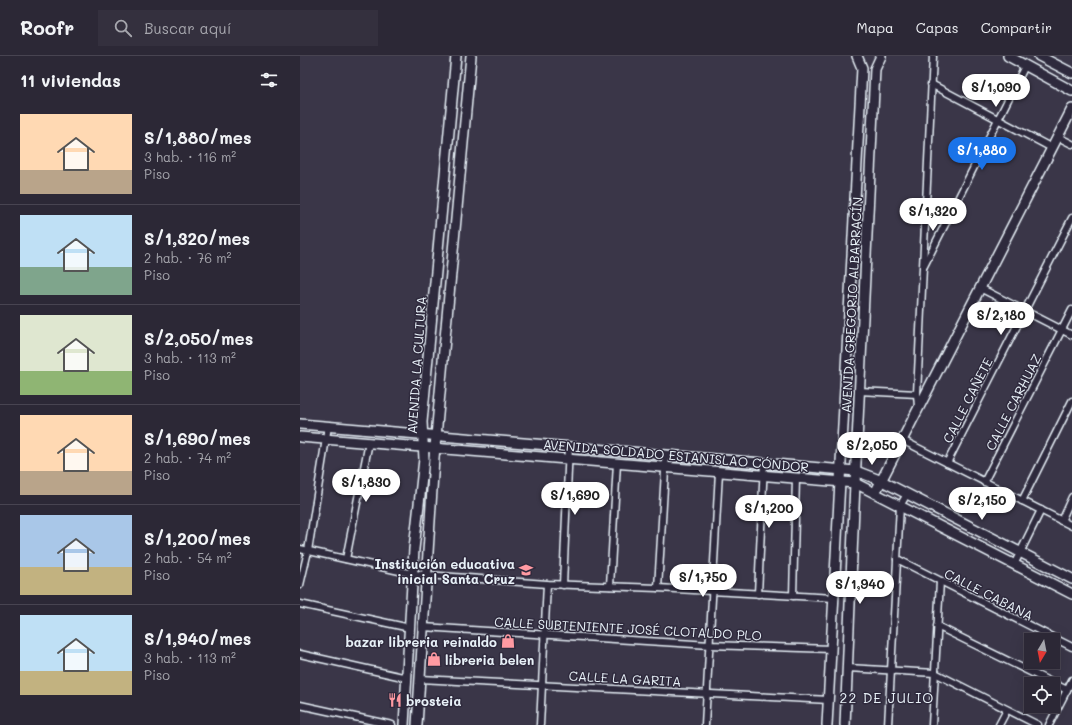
<!DOCTYPE html>
<html lang="es">
<head>
<meta charset="utf-8">
<style>
	body { margin:0; font-family:Mali,sans-serif; background:#34303e; color:#f1f3f6; height:100vh; display:flex; flex-direction:column; font-size:15px; white-space:nowrap }
	* { box-sizing:border-box; margin:0 }
	p { font-size:13px; color:#a6a6ad }
	.icon { flex:none; width:22px; height:22px; fill:none; stroke:currentColor; stroke-width:2; stroke-linecap:round; stroke-linejoin:round }
	.map { position:relative; flex:1; overflow:hidden }
	.sheet { display:flex; flex-direction:column; background:#2c2836; width:300px }
	.sheet>* { flex:none }
	.needle { width:26px; rotate:190deg }
	.buttons { position:absolute; left:724px; top:577px; display:grid; gap:8px }
	.buttons a { display:grid; place-items:center; width:36px; height:36px; border-radius:0px; background:#2c2836; box-shadow:0 4px 16px #0002,0 0 0 1px #484451; font-size:20px }
	.price { position:absolute; translate:-50% -34px; padding:0 9px; border-radius:14px; background:#fff; color:#222; font-size:13px; line-height:26px; filter:drop-shadow(0 1px 2px #0008) }
	.price::after { content:''; position:absolute; left:50%; top:24px; width:12px; height:9px; margin-left:-6px; background:inherit; clip-path:polygon(0 0,100% 0,50% 100%) }
	.price.current { background:#1a73e8; color:#fff }
	ul { padding:0; list-style:none }
	li { display:flex; align-items:center; gap:12px; height:100px; padding:0 20px }
	li+li { border-top:1px solid #484451 }
	li span { display:grid; place-items:center; flex:none; width:112px; height:80px; border-radius:0px; color:#555 }
	li>.icon { margin-inline-start:auto }
	span .icon { width:48px; height:48px; fill:#fffc; stroke-width:1 }
	li b { font-size:17px }
	h2 { display:flex; justify-content:space-between; align-items:center; height:48px; padding:0 20px; font-size:17px }
	header { display:flex; align-items:center; gap:24px; box-sizing:border-box; height:56px; padding:0 20px; background:#2c2836; border-bottom:1px solid #484451 }
	header strong { font-size:19px }
	nav { display:flex; gap:22px; margin-inline-start:auto; font-size:14px }
	.search { width:280px; height:36px; background:#34303e; display:flex; align-items:center; gap:10px; box-sizing:border-box; padding:0 14px; border-radius:0px; color:#a6a6ad; font-size:15px }
	main { display:flex; flex:1; min-height:0 }
	.map>svg:first-child { display:block }
</style>
</head>
<body>
<header>
<strong>Roofr</strong>
<div class="search"><svg class="icon" aria-label="search" viewBox="0 0 24 24"><circle cx="10" cy="10" r="6"/><path d="M15 15l6 6"/></svg>Buscar aquí</div>
<nav><a>Mapa</a><a>Capas</a><a>Compartir</a></nav>
</header>
<main>
<section class="sheet">
<h2>11 viviendas<svg class="icon" aria-label="filters" viewBox="0 0 24 24"><path d="M4 7h16M4 17h16"/><circle cx="9" cy="7" r="2"/><circle cx="15" cy="17" r="2"/></svg></h2>
<ul>
<li><span style="background:linear-gradient(#ffd9b3 70%,#b9a48a 0)"><svg class="icon" aria-label="home" viewBox="0 0 24 24"><path d="M3 11l9-7 9 7M6 9v11h12V9"/></svg></span><div><b>S/1,880/mes</b><p>3 hab. · 116 m²</p><p>Piso</p></div></li>
<li><span style="background:linear-gradient(#bfe0f5 65%,#7fa58c 0)"><svg class="icon" aria-label="home" viewBox="0 0 24 24"><path d="M3 11l9-7 9 7M6 9v11h12V9"/></svg></span><div><b>S/1,320/mes</b><p>2 hab. · 76 m²</p><p>Piso</p></div></li>
<li><span style="background:linear-gradient(#dfe7d0 70%,#8fb573 0)"><svg class="icon" aria-label="home" viewBox="0 0 24 24"><path d="M3 11l9-7 9 7M6 9v11h12V9"/></svg></span><div><b>S/2,050/mes</b><p>3 hab. · 113 m²</p><p>Piso</p></div></li>
<li><span style="background:linear-gradient(#ffd9b3 70%,#b9a48a 0)"><svg class="icon" aria-label="home" viewBox="0 0 24 24"><path d="M3 11l9-7 9 7M6 9v11h12V9"/></svg></span><div><b>S/1,690/mes</b><p>2 hab. · 74 m²</p><p>Piso</p></div></li>
<li><span style="background:linear-gradient(#a9c7e8 65%,#c2b280 0)"><svg class="icon" aria-label="home" viewBox="0 0 24 24"><path d="M3 11l9-7 9 7M6 9v11h12V9"/></svg></span><div><b>S/1,200/mes</b><p>2 hab. · 54 m²</p><p>Piso</p></div></li>
<li><span style="background:linear-gradient(#bfe0f5 70%,#c2b280 0)"><svg class="icon" aria-label="home" viewBox="0 0 24 24"><path d="M3 11l9-7 9 7M6 9v11h12V9"/></svg></span><div><b>S/1,940/mes</b><p>3 hab. · 113 m²</p><p>Piso</p></div></li>
</ul>
</section>
<div class="map">
<svg width="772" height="669" viewBox="0 0 772 669">
	<rect width="100%" height="100%" fill="#3a3648"/>
	<filter id="ink" filterUnits="userSpaceOnUse"><feTurbulence type="fractalNoise" baseFrequency=".025" numOctaves="2"/><feDisplacementMap in="SourceGraphic" scale="8" xChannelSelector="R" yChannelSelector="G"/><feConvolveMatrix kernelMatrix="1 2 1 2 8 2 1 2 1" color-interpolation-filters="sRGB"/></filter>
	<g filter="url(#ink)">
		<g fill="none" stroke-linecap="round" stroke-linejoin="round">
			<defs>
				<g id="street">
					<path d="M631,28L752,92"/>
					<path d="M758,81L772,88"/>
					<path d="M624,210L725,10"/>
					<path d="M680,232L772,279"/>
					<path d="M559,335L617,338"/>
					<path d="M618,351L617,338L633,0"/>
					<path d="M602,384L772,470"/>
					<path d="M647,407L772,162"/>
					<path d="M684,426L772,254"/>
					<path d="M722,445L772,345"/>
					<path d="M761,465L772,441"/>
					<path d="M0,493L113,518L247,528L358,532L534,542"/>
					<path d="M46,503L69,386"/>
					<path d="M597,503L772,591"/>
					<path d="M714,509L741,454"/>
					<path d="M0,529L8,495L28,370"/>
					<path d="M263,529L269,390"/>
					<path d="M310,530L317,407"/>
					<path d="M358,532L366,398"/>
					<path d="M458,538L464,407"/>
					<path d="M493,540L496,422"/>
					<path d="M0,548L110,572"/>
					<path d="M637,570L767,634"/>
					<path d="M123,571L410,589L531,593"/>
					<path d="M0,598L107,622"/>
					<path d="M548,612L635,617L738,669"/>
					<path d="M120,623L529,644"/>
					<path d="M0,649L92,669"/>
					<path d="M240,669L247,528"/>
					<path d="M405,669L419,416"/>
					<path d="M588,669L600,450L607,438"/>
					<path d="M632,669L640,525"/>
					<path d="M699,669L707,654"/>
					<path d="M749,669L772,624"/>
				</g>
				<g id="secondary">
					<path d="M708,0L772,35"/>
					<path d="M739,0L772,17"/>
					<path d="M0,368L556,415L582,425L772,523"/>
					<path d="M0,381L555,427L772,538"/>
					<path d="M575,437L772,53"/>
					<path d="M104,669L114,493L124,403L122,366L156,0"/>
					<path d="M117,669L134,402L171,0"/>
					<path d="M527,669L562,12L557,0"/>
					<path d="M545,669L555,427L575,13L581,0"/>
				</g>
			</defs>
			<use href="#street" stroke="#e8f1f8" stroke-width="9"/>
			<use href="#secondary" stroke="#e8f1f8" stroke-width="12"/>
			<use href="#street" stroke="#2f2a3d" stroke-width="6"/>
			<use href="#secondary" stroke="#2f2a3d" stroke-width="9"/>
		</g>
	</g>
	<defs>
		<symbol id="school-bare" viewBox="-9 -9 18 18"><path d="M0-5L7-2L0 1L-7-2ZM-4 1L0 2.5L4 1V4Q0 6-4 4Z" fill="#ff9aa2" stroke="#2f2a3d" stroke-width="2.5" paint-order="stroke"/></symbol>
		<symbol id="shop-bare" viewBox="-9 -9 18 18"><path d="M-5-2.5h2.3a2.7 3.5 0 0 1 5.4 0H5L5.5 6h-11ZM-1.5-2.5h3a1.5 2.3 0 0 0-3 0Z" fill="#ff9aa2" stroke="#2f2a3d" stroke-width="2.5" paint-order="stroke"/></symbol>
		<symbol id="restaurant-bare" viewBox="-9 -9 18 18"><path d="M-5-6h1v4h1v-4h1v4h1v-4h1v5L-1.5 .5V6h-2V.5L-5-1ZM5-6V6H3V1.5H1.5Q1.5-4 5-6Z" fill="#ff9aa2" stroke="#2f2a3d" stroke-width="2.5" paint-order="stroke"/></symbol>
	</defs>
	<g fill-rule="evenodd">
		<use href="#school-bare" x="216" y="504" width="20" height="20"/>
		<use href="#shop-bare" x="198" y="575" width="20" height="20"/>
		<use href="#shop-bare" x="124" y="593" width="20" height="20"/>
		<use href="#restaurant-bare" x="85" y="634" width="20" height="20"/>
	</g>
	<g text-anchor="middle" dominant-baseline="central" stroke-width="3" stroke-linejoin="round" paint-order="stroke">
		<g font-size="13" fill="#e8f1f8" stroke="#2f2a3d">
			<text transform="translate(551 249) rotate(-87)">AVENIDA GREGORIO ALBARRACÍN</text>
			<text transform="translate(116 309) rotate(-86)">AVENIDA LA CULTURA</text>
			<text transform="translate(667 344) rotate(-63)">CALLE CAÑETE</text>
			<text transform="translate(713 346) rotate(-63)">CALLE CARHUAZ</text>
			<text transform="translate(376 399) rotate(5)">AVENIDA SOLDADO ESTANISLAO CÓNDOR</text>
			<text transform="translate(689 538) rotate(27)">CALLE CABANA</text>
			<text transform="translate(328 572) rotate(3)">CALLE SUBTENIENTE JOSÉ CLOTALDO PLO</text>
			<text transform="translate(325 622) rotate(3)">CALLE LA GARITA</text>
		</g>
		<g font-size="13" font-weight="bold" fill="#e8f1f8" stroke="#2f2a3d" text-anchor="end">
			<text x="215" y="507">Institución educativa<tspan x="215" dy="15">inicial Santa Cruz</tspan></text>
			<text x="197" y="585">bazar libreria reinaldo</text>
			<text x="145" y="603" text-anchor="start">libreria belen</text>
			<text x="106" y="644" text-anchor="start">brosteia</text>
		</g>
		<g font-size="14" letter-spacing="1" fill="#e8f1f8" stroke="#2f2a3d">
			<text x="587" y="641">22 DE JULIO</text>
		</g>
	</g>
</svg>
<div class="buttons">
<a><svg class="needle" viewBox="-14 -14 28 28"><path d="M0-13l5 13h-10z" fill="#e53935"/><path d="M0 13l5-13h-10z" fill="#a6a6ad"/></svg></a>
<a><svg class="icon" aria-label="locate" viewBox="0 0 24 24"><circle cx="12" cy="12" r="6"/><path d="M12 2v4M12 18v4M2 12h4M18 12h4"/></svg></a>
</div>
<b class="price" style="left:696px;top:52px">S/1,090</b>
<b class="price current" style="left:682px;top:115px">S/1,880</b>
<b class="price" style="left:633px;top:176px">S/1,320</b>
<b class="price" style="left:701px;top:280px">S/2,180</b>
<b class="price" style="left:572px;top:410px">S/2,050</b>
<b class="price" style="left:66px;top:447px">S/1,830</b>
<b class="price" style="left:275px;top:460px">S/1,690</b>
<b class="price" style="left:682px;top:465px">S/2,150</b>
<b class="price" style="left:469px;top:473px">S/1,200</b>
<b class="price" style="left:403px;top:542px">S/1,750</b>
<b class="price" style="left:560px;top:549px">S/1,940</b>
</div>
</main>
</body>
</html>
